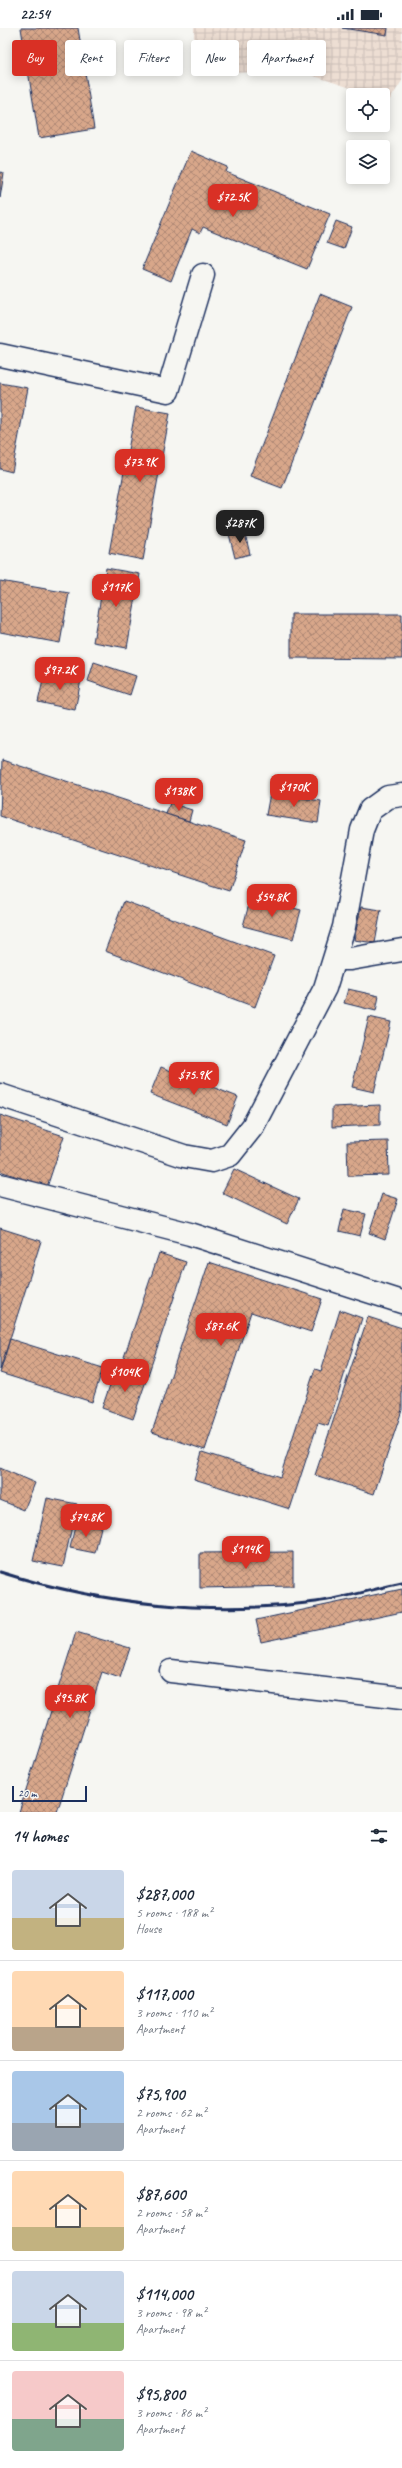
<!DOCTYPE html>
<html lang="en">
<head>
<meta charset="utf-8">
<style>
	body { margin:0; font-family:Caveat,sans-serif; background:#f6f6f7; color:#1f2937; height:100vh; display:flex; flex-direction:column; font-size:15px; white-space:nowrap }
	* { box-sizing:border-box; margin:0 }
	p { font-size:13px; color:#747a83 }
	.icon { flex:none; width:22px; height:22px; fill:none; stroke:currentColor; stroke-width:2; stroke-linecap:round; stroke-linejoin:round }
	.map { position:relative; height:1784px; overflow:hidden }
	.panel { display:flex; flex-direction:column; background:#fff; flex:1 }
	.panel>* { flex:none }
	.top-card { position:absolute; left:12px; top:12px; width:378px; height:36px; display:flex; gap:8px }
	.buttons { position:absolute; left:346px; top:60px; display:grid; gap:8px }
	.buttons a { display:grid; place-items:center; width:44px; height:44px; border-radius:4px; background:#fff; box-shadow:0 2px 10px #0003; font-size:20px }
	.scale { position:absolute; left:12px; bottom:10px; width:75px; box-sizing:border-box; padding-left:4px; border:2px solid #1b2f5e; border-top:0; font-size:11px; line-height:14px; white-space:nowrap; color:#1b2f5e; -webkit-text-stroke:3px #f6f6f2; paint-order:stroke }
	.price { position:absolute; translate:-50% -34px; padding:0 9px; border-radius:8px; background:#d93025; color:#fff; font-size:13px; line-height:26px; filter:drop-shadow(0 1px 2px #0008) }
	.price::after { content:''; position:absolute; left:50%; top:24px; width:12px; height:9px; margin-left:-6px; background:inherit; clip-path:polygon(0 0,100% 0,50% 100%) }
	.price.on { background:#222; color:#fff }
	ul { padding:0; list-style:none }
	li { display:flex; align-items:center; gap:12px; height:100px; padding:0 12px }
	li+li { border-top:1px solid #e0e1e3 }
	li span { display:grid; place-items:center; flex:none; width:112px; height:80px; border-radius:4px; color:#555 }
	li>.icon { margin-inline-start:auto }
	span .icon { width:48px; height:48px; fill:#fffc; stroke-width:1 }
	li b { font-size:17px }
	h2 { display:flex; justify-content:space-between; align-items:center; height:48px; padding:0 12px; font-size:17px }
	.tag { padding:0 14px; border-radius:4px; background:#fff; box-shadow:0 2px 10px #0003; font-size:14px; line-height:36px }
	.tag.on { background:#d93025; color:#fff }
	.status { display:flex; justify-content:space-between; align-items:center; height:28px; padding:0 20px; background:#fff; direction:ltr }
	.status svg { height:11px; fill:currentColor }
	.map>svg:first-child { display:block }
</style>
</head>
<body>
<div class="status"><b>22:54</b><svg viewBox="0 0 49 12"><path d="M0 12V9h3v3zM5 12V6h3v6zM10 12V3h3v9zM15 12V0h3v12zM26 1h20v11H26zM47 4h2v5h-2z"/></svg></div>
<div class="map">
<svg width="402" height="1784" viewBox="0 0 402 1784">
	<defs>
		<pattern id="industrial-grid" width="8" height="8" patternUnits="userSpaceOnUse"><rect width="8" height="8" fill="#edded3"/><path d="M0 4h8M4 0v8" fill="none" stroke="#cbbfb8"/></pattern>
		<pattern id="building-cross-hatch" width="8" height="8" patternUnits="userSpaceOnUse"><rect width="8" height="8" fill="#d8a78a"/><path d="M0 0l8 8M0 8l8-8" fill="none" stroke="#ae8874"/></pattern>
	</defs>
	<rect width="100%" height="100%" fill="#f6f6f2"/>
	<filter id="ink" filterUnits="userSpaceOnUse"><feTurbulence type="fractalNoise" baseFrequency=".025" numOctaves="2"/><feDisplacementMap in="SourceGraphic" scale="8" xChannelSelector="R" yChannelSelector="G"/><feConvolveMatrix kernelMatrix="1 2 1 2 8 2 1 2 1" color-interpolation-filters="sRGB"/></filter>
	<g filter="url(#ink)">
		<path fill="url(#industrial-grid)" d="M194,0H402V53L389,73L383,71V67H372L299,43L194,46Z"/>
		<g fill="url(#building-cross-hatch)" stroke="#1b2f5e">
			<path d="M21,0H78L94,101L39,110Z"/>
			<path d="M342,0H388L387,7Z"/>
			<path d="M191,123L228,139L226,144L330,186L307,241L203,199L200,205L192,201L171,253L142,241Z"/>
			<path d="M0,144L4,145L0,170Z"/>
			<path d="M336,193L352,199L344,221L327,215Z"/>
			<path d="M320,266L352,279L282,460L250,448Z"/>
			<path d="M0,355L28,360L12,444L0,441Z"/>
			<path d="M136,379L170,385L143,532L109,525Z"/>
			<path d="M244,502L250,526L235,530L229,506Z"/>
			<path d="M106,540L140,546L127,620L93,614Z"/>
			<path d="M0,553L69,565L60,615L0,604Z"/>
			<path d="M291,586H402V631L291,630Z"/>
			<path d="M94,634L136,648L130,667L88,653Z"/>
			<path d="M45,644L81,652L75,682L38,674Z"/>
			<path d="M2,732L246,812L229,863L0,788Z"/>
			<path d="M270,765L321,773L318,795L266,787Z"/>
			<path d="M170,775L192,782L189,793L166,786Z"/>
			<path d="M251,869L301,882L293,911L243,898Z"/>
			<path d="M124,873L274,928L255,979L105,923Z"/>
			<path d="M361,879L381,882L375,915L354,912Z"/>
			<path d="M348,961L379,968L376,983L344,975Z"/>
			<path d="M369,989L391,994L374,1064L352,1059Z"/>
			<path d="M161,1039L238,1069L227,1096L150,1066Z"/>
			<path d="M380,1077V1097L332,1099V1079Z"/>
			<path d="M0,1087L64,1108L47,1159L0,1143Z"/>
			<path d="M388,1113L389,1147L348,1148L347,1114Z"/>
			<path d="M234,1141L299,1171L287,1196L222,1165Z"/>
			<path d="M382,1166L398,1171L385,1211L369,1205Z"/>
			<path d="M344,1181L366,1186L360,1208L339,1203Z"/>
			<path d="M0,1200L41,1213L0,1342Z"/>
			<path d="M159,1225L186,1234L147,1350L120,1341Z"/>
			<path d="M209,1234L322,1271L311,1304L251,1284L205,1422L152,1404Z"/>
			<path d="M340,1282L362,1290L328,1398L318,1395L290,1481L194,1451L202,1424L280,1449L315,1341L321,1343Z"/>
			<path d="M368,1289L402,1300V1382L374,1466L315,1447Z"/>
			<path d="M10,1311L103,1340L92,1374L0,1345Z"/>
			<path d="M116,1340L147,1350L133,1391L102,1380Z"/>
			<path d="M0,1440L35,1455L24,1482L0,1472Z"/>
			<path d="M47,1470L77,1476L63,1539L33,1533Z"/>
			<path d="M76,1494L101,1499L95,1525L70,1520Z"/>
			<path d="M293,1524V1558L200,1560V1525Z"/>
			<path d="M402,1561V1584L261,1614L256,1592Z"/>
			<path d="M76,1604L130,1620L120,1650L102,1644L57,1784H19Z"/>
		</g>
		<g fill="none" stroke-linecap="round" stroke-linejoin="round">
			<defs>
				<g id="minor">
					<path d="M0,327L168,363L203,247"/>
					<path d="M335,931H350L402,922"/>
					<path d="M0,1067L184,1128L212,1133L230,1127L253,1098L325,960L344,899L362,802L370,782L388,769L402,767"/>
					<path d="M0,1157L190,1206L402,1274"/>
					<path d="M171,1643L402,1670"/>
				</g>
			</defs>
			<use href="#minor" stroke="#1b2f5e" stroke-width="25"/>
			<use href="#minor" stroke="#f6f6f2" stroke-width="22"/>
			<path stroke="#1b2f5e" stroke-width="3" d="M0,1544C101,1576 210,1588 316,1574C345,1570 374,1561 402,1555"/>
		</g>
	</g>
</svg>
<div class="buttons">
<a><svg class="icon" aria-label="locate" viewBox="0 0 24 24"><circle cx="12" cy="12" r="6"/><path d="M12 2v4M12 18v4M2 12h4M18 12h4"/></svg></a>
<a><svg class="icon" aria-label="layers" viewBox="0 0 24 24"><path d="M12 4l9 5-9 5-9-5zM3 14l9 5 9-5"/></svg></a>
</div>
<div class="scale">20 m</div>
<b class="price" style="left:233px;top:190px">$72.5K</b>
<b class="price" style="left:140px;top:455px">$73.9K</b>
<b class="price on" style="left:240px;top:516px">$287K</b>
<b class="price" style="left:116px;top:580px">$117K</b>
<b class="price" style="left:60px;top:663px">$97.2K</b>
<b class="price" style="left:294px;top:780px">$170K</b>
<b class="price" style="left:179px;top:784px">$138K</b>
<b class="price" style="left:272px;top:890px">$54.8K</b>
<b class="price" style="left:194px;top:1068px">$75.9K</b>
<b class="price" style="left:221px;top:1319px">$87.6K</b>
<b class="price" style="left:125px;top:1365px">$104K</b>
<b class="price" style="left:86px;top:1510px">$74.8K</b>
<b class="price" style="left:246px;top:1542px">$114K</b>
<b class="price" style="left:70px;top:1691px">$95.8K</b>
<div class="top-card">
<a class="tag on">Buy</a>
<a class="tag">Rent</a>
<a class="tag">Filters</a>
<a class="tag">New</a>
<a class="tag">Apartment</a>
</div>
</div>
<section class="panel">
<h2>14 homes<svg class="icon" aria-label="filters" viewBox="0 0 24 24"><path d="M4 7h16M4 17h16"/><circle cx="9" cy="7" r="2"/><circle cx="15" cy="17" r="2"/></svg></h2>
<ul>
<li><span style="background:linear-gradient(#c9d6e8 60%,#c2b280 0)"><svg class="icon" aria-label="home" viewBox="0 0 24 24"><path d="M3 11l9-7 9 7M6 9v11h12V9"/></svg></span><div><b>$287,000</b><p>5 rooms · 188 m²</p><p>House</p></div></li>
<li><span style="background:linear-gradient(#ffd9b3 70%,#b9a48a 0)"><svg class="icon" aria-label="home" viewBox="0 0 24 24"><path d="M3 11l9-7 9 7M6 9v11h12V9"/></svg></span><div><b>$117,000</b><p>3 rooms · 110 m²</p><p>Apartment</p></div></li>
<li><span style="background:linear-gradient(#a9c7e8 65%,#9aa5b1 0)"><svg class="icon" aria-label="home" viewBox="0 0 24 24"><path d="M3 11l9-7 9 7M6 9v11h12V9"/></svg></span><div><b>$75,900</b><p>2 rooms · 62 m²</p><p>Apartment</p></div></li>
<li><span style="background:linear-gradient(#ffd9b3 70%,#c2b280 0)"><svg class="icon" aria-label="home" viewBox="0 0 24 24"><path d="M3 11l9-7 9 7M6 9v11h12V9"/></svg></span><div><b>$87,600</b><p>2 rooms · 58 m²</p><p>Apartment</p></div></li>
<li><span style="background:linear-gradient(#c9d6e8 65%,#8fb573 0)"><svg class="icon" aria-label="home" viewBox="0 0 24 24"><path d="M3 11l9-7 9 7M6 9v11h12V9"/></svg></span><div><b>$114,000</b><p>3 rooms · 98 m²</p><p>Apartment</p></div></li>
<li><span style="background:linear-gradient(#f6c9c9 60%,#7fa58c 0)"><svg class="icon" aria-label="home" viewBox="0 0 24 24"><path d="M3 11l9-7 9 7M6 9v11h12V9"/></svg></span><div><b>$95,800</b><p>3 rooms · 86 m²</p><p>Apartment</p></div></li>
</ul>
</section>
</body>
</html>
